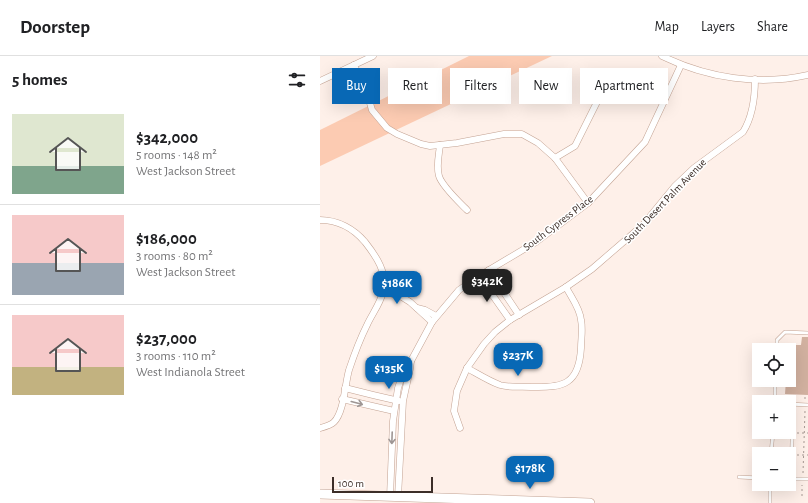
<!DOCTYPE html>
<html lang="en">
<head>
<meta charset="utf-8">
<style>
	body { margin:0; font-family:"Alegreya Sans",sans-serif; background:#f6f6f6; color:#202124; height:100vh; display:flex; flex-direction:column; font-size:15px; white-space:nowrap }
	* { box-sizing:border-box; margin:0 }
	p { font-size:13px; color:#757577 }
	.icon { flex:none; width:22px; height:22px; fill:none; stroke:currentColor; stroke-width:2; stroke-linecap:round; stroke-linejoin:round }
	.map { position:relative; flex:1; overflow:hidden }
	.drawer { display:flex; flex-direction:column; background:#fff; width:320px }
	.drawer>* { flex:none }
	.top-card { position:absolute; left:12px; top:12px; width:380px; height:36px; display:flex; gap:8px }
	.fabs { position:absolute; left:432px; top:287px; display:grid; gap:8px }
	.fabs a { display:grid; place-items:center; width:44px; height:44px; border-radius:0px; background:#fff; box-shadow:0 4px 16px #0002; font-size:20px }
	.scale { position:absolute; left:12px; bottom:10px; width:101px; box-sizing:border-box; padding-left:4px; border:2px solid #3c2e28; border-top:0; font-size:11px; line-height:14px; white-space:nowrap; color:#3c2e28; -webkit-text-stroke:3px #fff; paint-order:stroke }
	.price { position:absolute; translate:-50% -34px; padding:0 9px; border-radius:8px; background:#0868b5; color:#fff; font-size:13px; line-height:26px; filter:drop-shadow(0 1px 2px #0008) }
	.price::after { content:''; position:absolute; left:50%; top:24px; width:12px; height:9px; margin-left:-6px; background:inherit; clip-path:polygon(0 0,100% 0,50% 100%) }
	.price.active { background:#222; color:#fff }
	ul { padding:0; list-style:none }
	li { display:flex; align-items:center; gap:12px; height:100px; padding:0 12px }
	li+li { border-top:1px solid #e0e0e0 }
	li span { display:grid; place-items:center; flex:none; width:112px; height:80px; border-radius:0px; color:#555 }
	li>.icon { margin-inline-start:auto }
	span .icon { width:48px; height:48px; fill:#fffc; stroke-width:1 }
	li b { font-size:17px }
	h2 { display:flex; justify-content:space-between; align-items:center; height:48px; padding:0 12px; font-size:17px }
	.tag { padding:0 14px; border-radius:0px; background:#fff; box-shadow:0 4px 16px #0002; font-size:14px; line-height:36px }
	.tag.active { background:#0868b5; color:#fff }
	header { display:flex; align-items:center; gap:24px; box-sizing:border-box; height:56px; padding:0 20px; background:#fff; border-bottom:1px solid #e0e0e0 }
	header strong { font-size:19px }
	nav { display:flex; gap:22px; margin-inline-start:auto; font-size:14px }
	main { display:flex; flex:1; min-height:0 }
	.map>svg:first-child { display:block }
</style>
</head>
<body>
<header>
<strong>Doorstep</strong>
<nav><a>Map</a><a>Layers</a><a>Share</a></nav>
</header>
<main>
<section class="drawer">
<h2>5 homes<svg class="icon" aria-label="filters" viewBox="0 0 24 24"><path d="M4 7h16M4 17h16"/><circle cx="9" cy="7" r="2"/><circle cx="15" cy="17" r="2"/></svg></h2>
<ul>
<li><span style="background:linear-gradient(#dfe7d0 65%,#7fa58c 0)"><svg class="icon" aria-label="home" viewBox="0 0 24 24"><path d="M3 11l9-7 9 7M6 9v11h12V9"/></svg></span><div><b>$342,000</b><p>5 rooms · 148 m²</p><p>West Jackson Street</p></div></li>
<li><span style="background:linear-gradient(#f6c9c9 60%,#9aa5b1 0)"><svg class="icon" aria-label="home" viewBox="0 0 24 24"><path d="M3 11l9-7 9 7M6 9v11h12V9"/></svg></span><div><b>$186,000</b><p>3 rooms · 80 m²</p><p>West Jackson Street</p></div></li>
<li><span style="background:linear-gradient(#f6c9c9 65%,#c2b280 0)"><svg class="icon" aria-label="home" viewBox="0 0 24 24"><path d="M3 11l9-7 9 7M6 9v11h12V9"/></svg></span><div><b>$237,000</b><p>3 rooms · 110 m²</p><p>West Indianola Street</p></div></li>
</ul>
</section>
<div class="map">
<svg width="488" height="447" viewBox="0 0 488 447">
	<rect width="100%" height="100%" fill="#fef0e9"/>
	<path fill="#fccbb2" d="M149,0H232L0,110V74Z"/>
	<path fill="#d2b1a0" d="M482,281H488V339L465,338L466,324H469V289H481Z"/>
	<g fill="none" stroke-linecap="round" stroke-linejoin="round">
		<defs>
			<g id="service">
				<path d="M457,294V284L465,276L488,277"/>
				<path d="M455,346V324"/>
				<path d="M469,348L488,349"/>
				<path d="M451,398L453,376"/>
				<path d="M419,421L439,422"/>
				<path d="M470,423H488"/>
				<path d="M471,423L473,349"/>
				<path d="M450,447V428"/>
			</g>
			<g id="minor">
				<path d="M342,0C387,22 439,30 488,19"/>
				<path d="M34,9L47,37L52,54L67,72L77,78L101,88L110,90L137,87L184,78H202L218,87L235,102L268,147"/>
				<path d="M0,25L53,0"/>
				<path d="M120,89C119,99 116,110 119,120C122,130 139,146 147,154"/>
				<path d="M235,102L255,90L278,44L281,32"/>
				<path d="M0,164C18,164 34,173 45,186C56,200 68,217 63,236C60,248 52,258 47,269C40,283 34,299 29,314C25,328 24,356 14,366C11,369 4,371 0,372"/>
				<path d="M169,214L199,259"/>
				<path d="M159,220L190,264"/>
				<path d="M63,235L82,241L90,246L112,266"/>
				<path d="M97,252L105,254L116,260"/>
				<path d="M147,312C158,318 169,325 180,329C190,332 201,330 211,331C244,332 259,328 261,292C261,283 263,273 261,264C260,252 251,241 246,231"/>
				<path d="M25,332L53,339L79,345"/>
				<path d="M22,343L74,355"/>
				<path d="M140,372L134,355L137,335L147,312L164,288L175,276L190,264L246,231L272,213L323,169L355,130L374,112L423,76C433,60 435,42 435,23"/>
				<path d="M70,441L73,365L78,332L85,311L91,305L112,266L139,234L159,220L216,186L268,147L325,86L361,9"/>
				<path d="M78,441L83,345L90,313L91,305"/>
			</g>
			<path id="secondary" d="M0,438L270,447"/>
		</defs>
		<use href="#service" stroke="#c3a292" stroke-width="4"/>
		<use href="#minor" stroke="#c3a292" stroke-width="7"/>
		<use href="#secondary" stroke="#c3a292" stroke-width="10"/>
		<g stroke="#a89a94" stroke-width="1" stroke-dasharray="2 3" stroke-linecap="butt">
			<path d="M485,343V339"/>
			<path d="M477,377H488"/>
			<path d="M477,399H488"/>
			<path d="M483,417L485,355"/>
			<path d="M482,440V429"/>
		</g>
		<use href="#service" stroke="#fff" stroke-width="3"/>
		<use href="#minor" stroke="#fff" stroke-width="6"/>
		<use href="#secondary" stroke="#fff" stroke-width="9"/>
	</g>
	<defs><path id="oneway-shaft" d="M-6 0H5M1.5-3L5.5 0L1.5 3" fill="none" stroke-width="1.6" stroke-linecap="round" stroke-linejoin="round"/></defs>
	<g stroke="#9e9694">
		<use href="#oneway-shaft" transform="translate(37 347) rotate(15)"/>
		<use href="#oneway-shaft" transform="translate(72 382) rotate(92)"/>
	</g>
	<g text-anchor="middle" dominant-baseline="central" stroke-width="3" stroke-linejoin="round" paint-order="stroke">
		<g font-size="11" fill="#3c2e28" stroke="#fff">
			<text transform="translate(345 145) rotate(-46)">South Desert Palm Avenue</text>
			<text transform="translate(238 167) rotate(-37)">South Cypress Place</text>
		</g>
	</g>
</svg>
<div class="fabs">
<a><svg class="icon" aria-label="locate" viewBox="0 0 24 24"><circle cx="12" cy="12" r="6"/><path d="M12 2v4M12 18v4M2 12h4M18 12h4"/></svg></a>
<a>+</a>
<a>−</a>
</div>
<div class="scale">100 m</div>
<b class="price active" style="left:167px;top:247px">$342K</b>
<b class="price" style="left:77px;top:249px">$186K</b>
<b class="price" style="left:198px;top:321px">$237K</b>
<b class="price" style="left:69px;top:334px">$135K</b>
<b class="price" style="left:210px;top:434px">$178K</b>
<div class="top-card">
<a class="tag active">Buy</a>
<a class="tag">Rent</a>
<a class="tag">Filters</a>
<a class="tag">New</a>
<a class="tag">Apartment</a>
</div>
</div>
</main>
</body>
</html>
